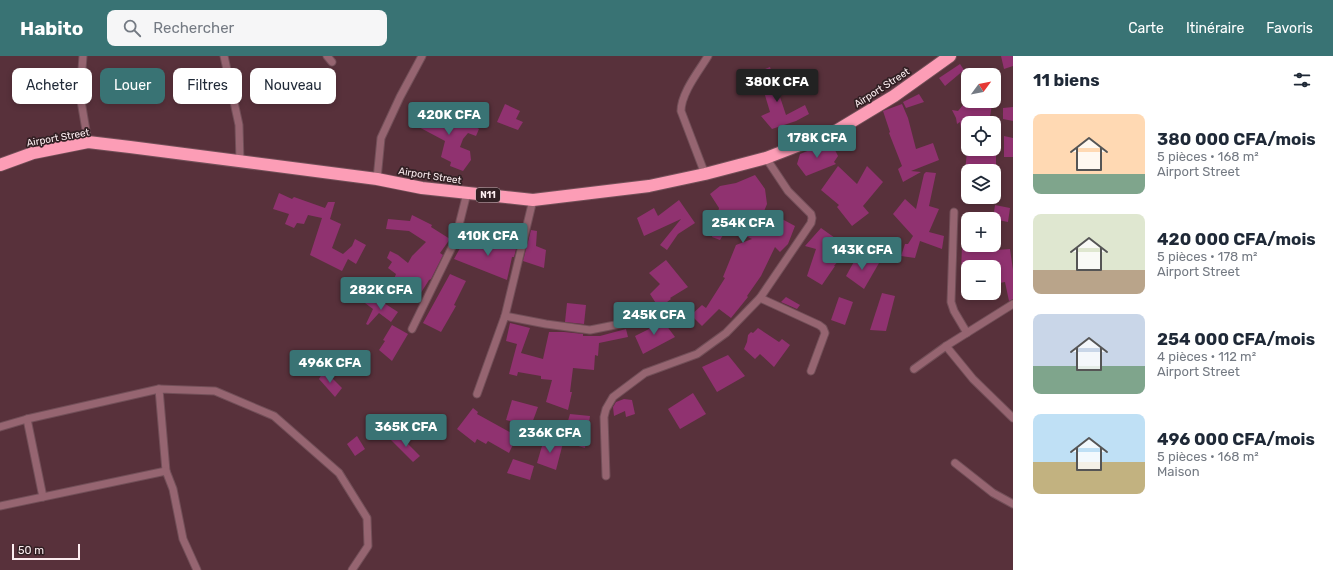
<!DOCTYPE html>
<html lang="fr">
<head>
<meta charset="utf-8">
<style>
	body { margin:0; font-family:Rubik,sans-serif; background:#f6f6f7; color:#1f2937; height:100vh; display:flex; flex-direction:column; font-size:15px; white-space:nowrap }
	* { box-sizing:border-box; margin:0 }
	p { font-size:13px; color:#747a83 }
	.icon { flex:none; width:22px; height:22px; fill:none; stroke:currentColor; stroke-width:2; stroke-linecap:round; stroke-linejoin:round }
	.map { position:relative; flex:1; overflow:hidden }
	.side { display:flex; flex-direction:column; background:#fff; width:320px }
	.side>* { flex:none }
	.guide { position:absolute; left:12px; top:12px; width:380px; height:36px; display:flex; gap:8px }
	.needle { width:26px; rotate:58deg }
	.fabs { position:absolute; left:961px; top:12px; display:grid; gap:8px }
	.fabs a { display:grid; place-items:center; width:40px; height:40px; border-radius:8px; background:#fff; box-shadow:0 2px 6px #0003; font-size:20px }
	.scale { position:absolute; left:12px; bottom:10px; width:68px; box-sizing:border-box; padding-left:4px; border:2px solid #fcedf0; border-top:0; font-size:11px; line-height:14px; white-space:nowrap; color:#fcedf0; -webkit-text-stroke:3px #322024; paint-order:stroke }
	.price { position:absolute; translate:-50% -34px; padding:0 9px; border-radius:4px; background:#397374; color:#fff; font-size:13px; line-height:26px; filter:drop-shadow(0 1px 2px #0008) }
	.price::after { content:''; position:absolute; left:50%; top:24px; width:12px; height:9px; margin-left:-6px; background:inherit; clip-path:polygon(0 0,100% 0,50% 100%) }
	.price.current { background:#222; color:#fff }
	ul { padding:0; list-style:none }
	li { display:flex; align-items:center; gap:12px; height:100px; padding:0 20px }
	li span { display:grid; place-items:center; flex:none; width:112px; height:80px; border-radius:8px; color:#555 }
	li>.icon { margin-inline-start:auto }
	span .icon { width:48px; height:48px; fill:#fffc; stroke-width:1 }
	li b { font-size:17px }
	h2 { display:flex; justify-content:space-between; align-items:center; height:48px; padding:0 20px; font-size:17px }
	.tag { padding:0 14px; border-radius:8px; background:#fff; box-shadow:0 2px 6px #0003; font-size:14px; line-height:36px }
	.tag.current { background:#397374; color:#fff }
	header { display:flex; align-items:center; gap:24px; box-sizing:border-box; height:56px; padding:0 20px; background:#397374; color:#fff }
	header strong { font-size:19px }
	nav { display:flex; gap:22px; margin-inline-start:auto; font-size:14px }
	.search { width:280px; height:36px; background:#f6f6f7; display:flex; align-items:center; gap:10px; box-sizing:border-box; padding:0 14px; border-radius:8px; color:#747a83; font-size:15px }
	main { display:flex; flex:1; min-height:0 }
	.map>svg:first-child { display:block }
</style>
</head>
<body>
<header>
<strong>Habito</strong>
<div class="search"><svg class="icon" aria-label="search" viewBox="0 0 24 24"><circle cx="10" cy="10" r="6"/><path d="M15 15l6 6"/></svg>Rechercher</div>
<nav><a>Carte</a><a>Itinéraire</a><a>Favoris</a></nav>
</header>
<main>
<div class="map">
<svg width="1013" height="514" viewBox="0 0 1013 514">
	<rect width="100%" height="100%" fill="#58313b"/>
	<g fill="#903270">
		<path d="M1001,0H1013V10L1004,13Z"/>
		<path d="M960,8L964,14L945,30L939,22Z"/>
		<path d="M770,11L786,59L805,49L809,58L796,65L772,73L761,60L770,56L758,16Z"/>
		<path d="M919,38L924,46L906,52L903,46Z"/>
		<path d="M505,48L520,55L516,63L523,66L518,74L497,66Z"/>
		<path d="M902,48L908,62L916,93L933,87L939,104L911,115L921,116L903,126L898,113L902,110L889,77L890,76L883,55Z"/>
		<path d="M970,48L992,49L989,66L981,67H968V73H961L960,66L957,68L956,62L952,54L958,55L963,49L968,52Z"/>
		<path d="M425,50L442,58L441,60L458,71L461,64L466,66L471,58L477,62L473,69L479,73L476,80L468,77L463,83L460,91L470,95L471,104L463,115L450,110L451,106L441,101L445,85L415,69Z"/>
		<path d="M1013,51V65L1003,63V52Z"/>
		<path d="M1004,80L1013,82V101H1004Z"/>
		<path d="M827,87L834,92L838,100L834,106L836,108L806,120L797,108L800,98Z"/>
		<path d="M974,93L987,94L988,97L996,96V115H965L967,96H973Z"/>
		<path d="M838,110L857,128L867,110L883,126L863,150L869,157L852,170L837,151L839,149L821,134Z"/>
		<path d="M926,116L936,117L929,150L939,153L929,176L944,180L942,193L920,185L915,202L901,200L905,188H908L913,180L893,158L905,143L916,153L924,118Z"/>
		<path d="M755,119L765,133L767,148L756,175L782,163L795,170L788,188L780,196L775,191L761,220L747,240L748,241L731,262L719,253L702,270L691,259L702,249L706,252L725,222L723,221L736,189L752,183L728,171L720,184L712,181L719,152L710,138L720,130L736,127Z"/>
		<path d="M279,137L292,143L294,141L325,152L328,146H335L330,163L341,168L332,192L343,198L352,190L355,183L366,189L356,208L348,203L342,215L310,199L322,162L308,159L304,168L297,167L294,172L285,168L289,158L273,153Z"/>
		<path d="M679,144L695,167L678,178L667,194L660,189L681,163L644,180L637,162L654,152L658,160Z"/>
		<path d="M995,149L1010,152L1008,166L993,163Z"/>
		<path d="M412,159L432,169L431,171L450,183L440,197L443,199L431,223L429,224L417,243L392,228L396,218L388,212L392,206L387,202L390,195L398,199L408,207L412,200L426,186L409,175L386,173L388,163L410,165Z"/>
		<path d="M821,172L849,192L834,210H835L822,229L807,220L816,193L805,190Z"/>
		<path d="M531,174L537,175L536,190L546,194L544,212L523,205Z"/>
		<path d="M486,182L516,193L514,201H512L507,224L454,203L464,185L481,192Z"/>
		<path d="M962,189H983V195L1010,193L1013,214V243L1009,245L1005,226L994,228V211H968V218L961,217Z"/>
		<path d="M864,199L879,207L864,233L846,220L856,202Z"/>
		<path d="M666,204L688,231L670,242L671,243L659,252L650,238L660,228L649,217Z"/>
		<path d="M450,218L466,225L454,249L456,250L441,276L423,267Z"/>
		<path d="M882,237L895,240L886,275L870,274Z"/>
		<path d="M786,241L800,249L797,253L781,246Z"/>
		<path d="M839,241L853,246L845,269L831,264Z"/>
		<path d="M368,242L381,250L384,247L398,256L391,266L379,257L368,269L366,268L373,253L365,247Z"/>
		<path d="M567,247L586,249L584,268L565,266Z"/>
		<path d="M660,261L675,281L643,298L635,280L649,273L648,268L658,265Z"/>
		<path d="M510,267L530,272L521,297L543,303L549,276H564L583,278V280H600L626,273L628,281L599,287L598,300L595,299L594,314L573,312L570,336H572L568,354L546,346L552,324L541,323V320L518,316L517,320L509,318L517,288L506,285Z"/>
		<path d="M392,269L408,278L392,305L379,294L385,285L383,284Z"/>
		<path d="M758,272L779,286L782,283L790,289L774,311L760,298L755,303L744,293L747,286L748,279L751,276L753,277Z"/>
		<path d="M728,299L745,320L717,336L702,311Z"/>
		<path d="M324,314L342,332L335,341L319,323Z"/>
		<path d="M693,337L706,358L680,373L668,353Z"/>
		<path d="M624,343L632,344L635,358L626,361L625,355L614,360L613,351L616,346Z"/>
		<path d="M512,344L538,351L531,370L506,364Z"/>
		<path d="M473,352L478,356L477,358L517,380L509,397L488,385L486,388L477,383L475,387L457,373Z"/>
		<path d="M570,358L590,360L585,392L562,385Z"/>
		<path d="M398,378L420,400L413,406L391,384Z"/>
		<path d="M357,380L365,393L355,400L347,388Z"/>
		<path d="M544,383L563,387L556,414L537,407Z"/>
		<path d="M513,403L534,410L530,424L507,417Z"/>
	</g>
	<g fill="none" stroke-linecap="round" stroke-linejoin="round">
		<defs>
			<g id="street">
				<path d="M83,0L80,39L88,86"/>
				<path d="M224,0L239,69L240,106"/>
				<path d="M327,0L332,6"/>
				<path d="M705,118L681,55C681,37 699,15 708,0"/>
				<path d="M377,123L381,82L400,41L422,0"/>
				<path d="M954,156L951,246L954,255L967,277"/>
				<path d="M760,242L819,269L823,272L825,277L811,315"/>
				<path d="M505,260L546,268L590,274L655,261"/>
				<path d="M412,273L455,185L467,137"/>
				<path d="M946,290L973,323L1013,362"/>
				<path d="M914,313L946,290L1013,248"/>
				<path d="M159,333L166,415L173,433L183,483L197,514"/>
				<path d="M477,338L505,260L533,144"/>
				<path d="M27,363L43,441"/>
				<path d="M0,371L27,363L159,333L215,335L274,360L339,417L367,462L368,490L352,514"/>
				<path d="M955,407L993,437L1013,448"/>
				<path d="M606,420L604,361L606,353L613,341L645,317L697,298L726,277L760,242L811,167L812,162L811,158L788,135L766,102"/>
				<path d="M0,450L166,415"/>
			</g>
			<path id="highway" d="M0,109L33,97L88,86L130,91L377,123L422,132L533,144L649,130L705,118L766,102L836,75L894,40L950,0"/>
		</defs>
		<use href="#street" stroke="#724f58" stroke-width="9"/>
		<use href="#highway" stroke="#724f58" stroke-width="14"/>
		<use href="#street" stroke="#966571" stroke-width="7"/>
		<use href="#highway" stroke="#fc9db6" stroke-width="12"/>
	</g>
	<g text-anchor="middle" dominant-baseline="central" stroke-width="3.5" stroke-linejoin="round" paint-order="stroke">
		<rect fill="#322024" stroke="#bfb0b3" stroke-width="1" x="476" y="132" width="24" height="14" rx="3"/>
		<g font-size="9" font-weight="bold" fill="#fcedf0">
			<text x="488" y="139">N11</text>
		</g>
		<g font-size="10" fill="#fcedf0" stroke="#322024">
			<text transform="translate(882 32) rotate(-33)">Airport Street</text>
			<text transform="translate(58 82) rotate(-10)">Airport Street</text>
			<text transform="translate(430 120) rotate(9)">Airport Street</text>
		</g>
	</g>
</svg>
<div class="fabs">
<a><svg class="needle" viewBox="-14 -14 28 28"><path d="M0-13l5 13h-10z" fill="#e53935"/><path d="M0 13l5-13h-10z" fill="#747a83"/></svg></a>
<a><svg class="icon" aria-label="locate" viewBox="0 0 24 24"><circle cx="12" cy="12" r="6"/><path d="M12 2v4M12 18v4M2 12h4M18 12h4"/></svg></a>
<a><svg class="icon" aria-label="layers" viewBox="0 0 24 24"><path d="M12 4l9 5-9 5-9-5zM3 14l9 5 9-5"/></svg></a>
<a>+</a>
<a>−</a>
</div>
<div class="scale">50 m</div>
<b class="price current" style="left:777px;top:47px">380K CFA</b>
<b class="price" style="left:449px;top:80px">420K CFA</b>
<b class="price" style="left:817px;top:103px">178K CFA</b>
<b class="price" style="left:743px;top:188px">254K CFA</b>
<b class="price" style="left:488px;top:201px">410K CFA</b>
<b class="price" style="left:862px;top:215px">143K CFA</b>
<b class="price" style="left:381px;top:255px">282K CFA</b>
<b class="price" style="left:654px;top:280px">245K CFA</b>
<b class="price" style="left:330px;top:328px">496K CFA</b>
<b class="price" style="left:406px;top:392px">365K CFA</b>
<b class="price" style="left:550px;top:398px">236K CFA</b>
<div class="guide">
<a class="tag">Acheter</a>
<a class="tag current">Louer</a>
<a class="tag">Filtres</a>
<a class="tag">Nouveau</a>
</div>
</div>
<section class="side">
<h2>11 biens<svg class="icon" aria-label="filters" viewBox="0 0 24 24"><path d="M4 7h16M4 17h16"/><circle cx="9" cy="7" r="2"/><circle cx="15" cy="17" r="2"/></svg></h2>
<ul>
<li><span style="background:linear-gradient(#ffd9b3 75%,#7fa58c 0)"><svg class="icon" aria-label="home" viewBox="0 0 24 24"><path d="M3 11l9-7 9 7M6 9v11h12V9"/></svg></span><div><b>380 000 CFA/mois</b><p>5 pièces · 168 m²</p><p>Airport Street</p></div></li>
<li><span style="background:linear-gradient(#dfe7d0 70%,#b9a48a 0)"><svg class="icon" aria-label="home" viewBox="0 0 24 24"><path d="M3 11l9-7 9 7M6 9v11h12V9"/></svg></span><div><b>420 000 CFA/mois</b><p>5 pièces · 178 m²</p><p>Airport Street</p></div></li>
<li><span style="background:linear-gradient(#c9d6e8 65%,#7fa58c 0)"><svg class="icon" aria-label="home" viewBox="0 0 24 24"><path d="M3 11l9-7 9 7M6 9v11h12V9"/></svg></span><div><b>254 000 CFA/mois</b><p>4 pièces · 112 m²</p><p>Airport Street</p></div></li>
<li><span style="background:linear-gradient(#bfe0f5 60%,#c2b280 0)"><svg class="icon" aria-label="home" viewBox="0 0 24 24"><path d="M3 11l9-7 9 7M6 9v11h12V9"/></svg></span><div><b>496 000 CFA/mois</b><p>5 pièces · 168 m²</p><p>Maison</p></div></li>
</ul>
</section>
</main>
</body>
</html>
